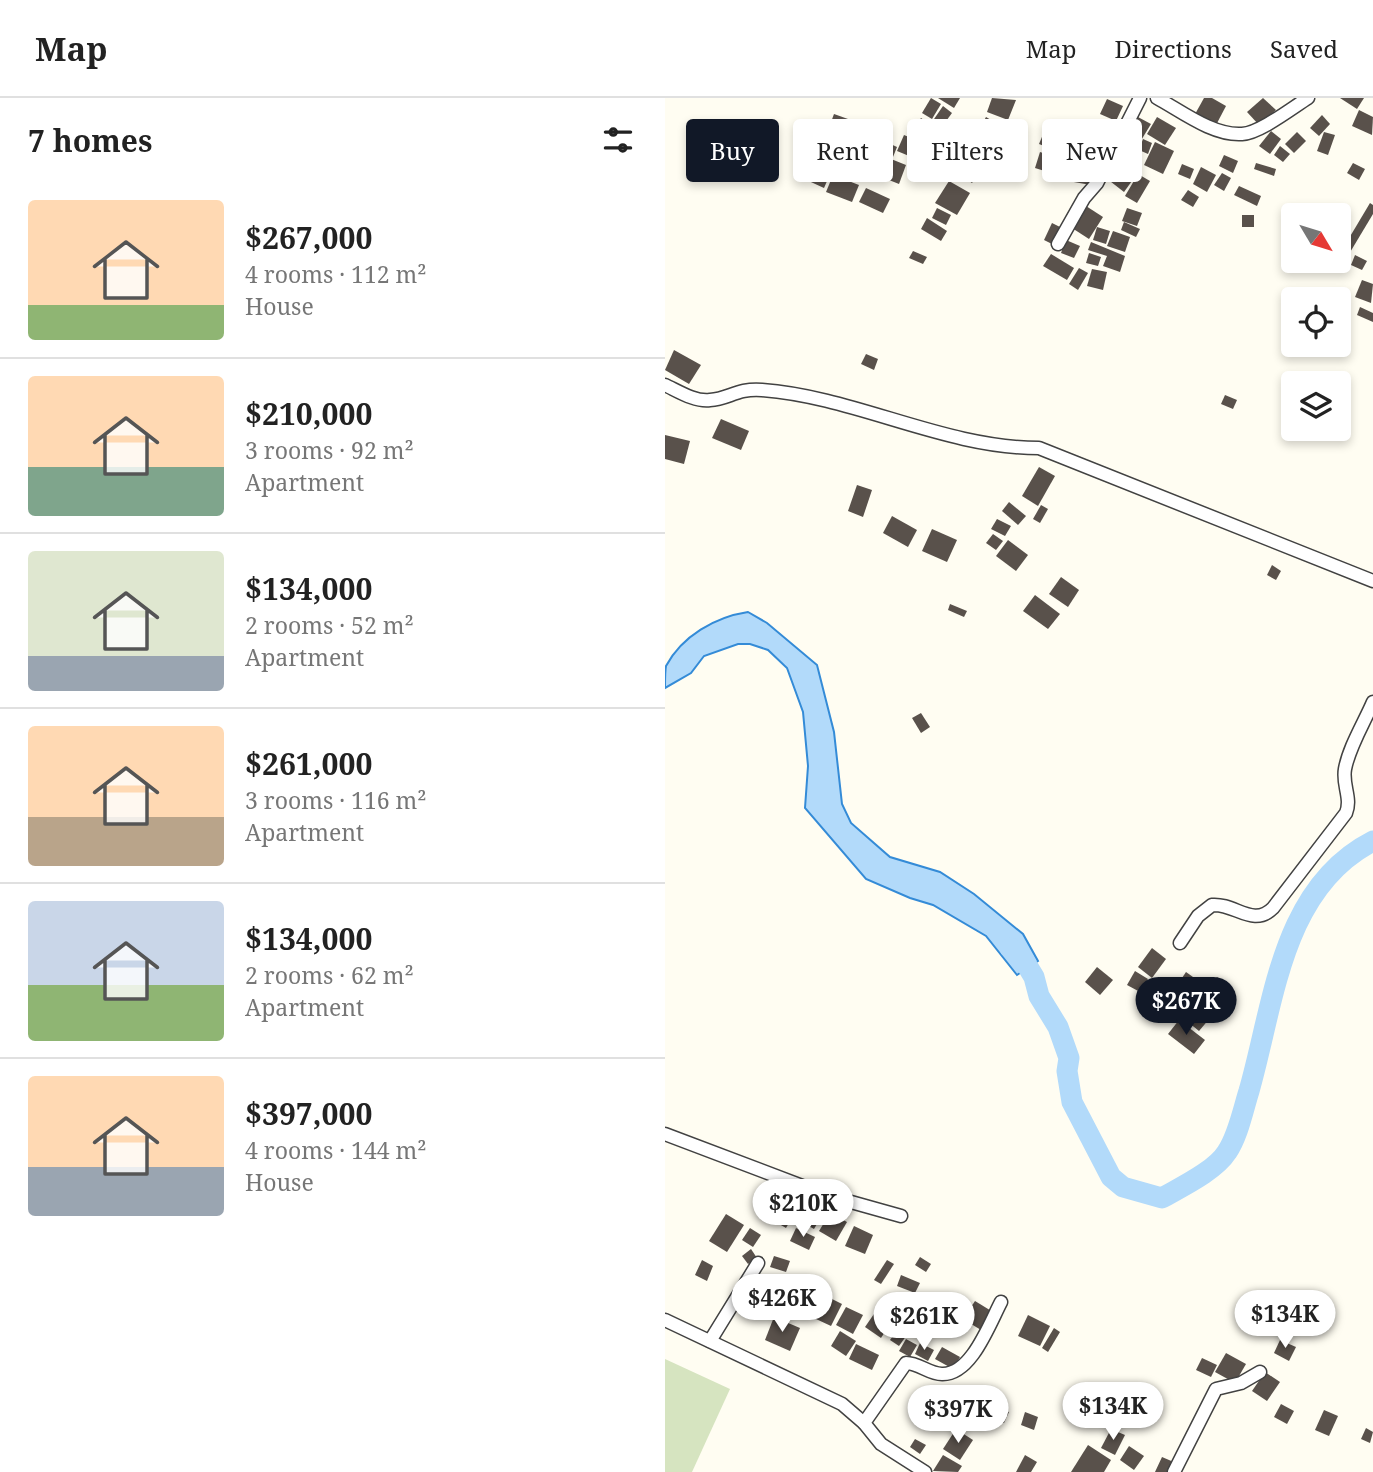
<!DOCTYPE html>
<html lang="en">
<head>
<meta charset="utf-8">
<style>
	body { margin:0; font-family:"Noto Serif",serif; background:#f6f6f6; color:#222; height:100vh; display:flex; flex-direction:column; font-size:26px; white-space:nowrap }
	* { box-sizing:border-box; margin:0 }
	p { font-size:23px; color:#767676 }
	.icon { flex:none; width:38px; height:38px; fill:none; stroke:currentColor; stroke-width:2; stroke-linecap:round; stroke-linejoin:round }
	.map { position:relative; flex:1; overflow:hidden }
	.details { display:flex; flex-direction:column; background:#fff; width:665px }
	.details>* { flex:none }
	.guide { position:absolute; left:21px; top:21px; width:581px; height:63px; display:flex; gap:14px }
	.needle { width:46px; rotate:128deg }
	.buttons { position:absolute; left:616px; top:105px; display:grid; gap:14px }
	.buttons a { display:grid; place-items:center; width:70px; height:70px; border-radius:7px; background:#fff; box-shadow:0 4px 10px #0003; font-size:35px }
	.price { position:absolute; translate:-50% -60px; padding:0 16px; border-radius:24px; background:#fff; color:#222; font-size:23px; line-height:46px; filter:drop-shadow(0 2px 4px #0008) }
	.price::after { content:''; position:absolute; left:50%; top:42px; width:21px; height:16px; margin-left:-10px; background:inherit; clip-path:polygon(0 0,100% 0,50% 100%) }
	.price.active { background:#111827; color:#fff }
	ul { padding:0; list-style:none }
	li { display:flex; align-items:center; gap:21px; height:175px; padding:0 28px }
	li+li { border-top:2px solid #e0e0e0 }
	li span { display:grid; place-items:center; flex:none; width:196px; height:140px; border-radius:7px; color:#555 }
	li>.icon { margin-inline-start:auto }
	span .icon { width:84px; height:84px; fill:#fffc; stroke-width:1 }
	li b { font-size:30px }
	h2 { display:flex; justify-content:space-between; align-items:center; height:84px; padding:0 28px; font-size:30px }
	.chip { padding:0 24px; border-radius:7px; background:#fff; box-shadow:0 4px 10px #0003; font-size:24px; line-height:63px }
	.chip.active { background:#111827; color:#fff }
	header { display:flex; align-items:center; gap:42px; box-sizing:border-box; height:98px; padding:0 35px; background:#fff; border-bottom:2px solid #e0e0e0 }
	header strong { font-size:33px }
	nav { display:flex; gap:38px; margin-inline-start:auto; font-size:24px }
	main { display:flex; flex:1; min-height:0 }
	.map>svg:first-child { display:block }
</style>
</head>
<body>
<header>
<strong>Map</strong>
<nav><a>Map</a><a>Directions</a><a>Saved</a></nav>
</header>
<main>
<section class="details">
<h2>7 homes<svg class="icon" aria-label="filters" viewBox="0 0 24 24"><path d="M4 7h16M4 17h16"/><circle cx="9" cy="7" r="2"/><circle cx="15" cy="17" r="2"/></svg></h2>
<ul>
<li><span style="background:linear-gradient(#ffd9b3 75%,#8fb573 0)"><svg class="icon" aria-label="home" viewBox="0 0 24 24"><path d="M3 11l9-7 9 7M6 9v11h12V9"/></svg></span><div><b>$267,000</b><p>4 rooms · 112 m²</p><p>House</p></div></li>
<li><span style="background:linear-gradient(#ffd9b3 65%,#7fa58c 0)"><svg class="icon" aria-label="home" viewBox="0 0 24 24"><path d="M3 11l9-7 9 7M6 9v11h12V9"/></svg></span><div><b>$210,000</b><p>3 rooms · 92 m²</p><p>Apartment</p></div></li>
<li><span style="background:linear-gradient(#dfe7d0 75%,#9aa5b1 0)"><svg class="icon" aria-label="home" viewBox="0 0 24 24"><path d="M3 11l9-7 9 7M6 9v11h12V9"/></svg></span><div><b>$134,000</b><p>2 rooms · 52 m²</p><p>Apartment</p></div></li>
<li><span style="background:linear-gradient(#ffd9b3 65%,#b9a48a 0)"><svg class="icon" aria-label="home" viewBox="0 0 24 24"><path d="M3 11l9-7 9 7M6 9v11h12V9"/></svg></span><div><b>$261,000</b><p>3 rooms · 116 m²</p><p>Apartment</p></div></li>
<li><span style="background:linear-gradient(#c9d6e8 60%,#8fb573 0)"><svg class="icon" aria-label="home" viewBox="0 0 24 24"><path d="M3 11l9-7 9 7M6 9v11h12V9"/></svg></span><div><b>$134,000</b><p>2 rooms · 62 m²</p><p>Apartment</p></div></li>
<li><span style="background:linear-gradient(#ffd9b3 65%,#9aa5b1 0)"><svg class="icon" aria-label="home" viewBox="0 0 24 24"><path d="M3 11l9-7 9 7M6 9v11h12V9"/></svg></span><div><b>$397,000</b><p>4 rooms · 144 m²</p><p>House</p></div></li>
</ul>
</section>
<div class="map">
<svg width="708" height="1374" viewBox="0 0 708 1374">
	<rect width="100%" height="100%" fill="#fffdf2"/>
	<path fill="#d6e4c0" d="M0,1261L65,1291L27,1374H0Z"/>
	<path fill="#b2dafa" stroke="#348bd7" stroke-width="2" d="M83,514L102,525L152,567L169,634L177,706L186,725L225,759L275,774L309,796L358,836L373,863L352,877L321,838L268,807L245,800L201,781L140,710L143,668L138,614L122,570L103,552L85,546H73L39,558L26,575L0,590C0,583 0,573 1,568C17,538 50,519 83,514Z"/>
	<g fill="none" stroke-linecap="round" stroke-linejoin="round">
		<path stroke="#b2dafa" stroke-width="21" d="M345,850L355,856L369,879L374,898L393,929L404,960L402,973L407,1004L446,1079L458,1089L497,1100C516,1089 550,1073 562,1054C573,1038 578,1012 584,993C609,906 616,790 708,743"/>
	</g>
	<g fill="#59514b">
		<path d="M266,0L276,6L267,21L257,15Z"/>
		<path d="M273,0H295L289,10Z"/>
		<path d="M327,0L351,2L343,22L322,14Z"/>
		<path d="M539,0H547L561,8L550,29L529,18Z"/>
		<path d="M598,0L611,12L594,27L582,14Z"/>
		<path d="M675,0H699L692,11Z"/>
		<path d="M442,1L458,8L451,23L435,16Z"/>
		<path d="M278,8L287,15L276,30L267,24Z"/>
		<path d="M694,12L708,19L707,37L687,28Z"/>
		<path d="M169,16L183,21L177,40L162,35Z"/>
		<path d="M657,17L665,26L654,38L645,30Z"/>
		<path d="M471,18L486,26L475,44L461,35Z"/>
		<path d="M321,19L338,29L332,40L315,30Z"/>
		<path d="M492,19L511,30L500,47L482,36Z"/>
		<path d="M256,20L266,27L260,37L249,30Z"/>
		<path d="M437,23L454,29L449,43L432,37Z"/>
		<path d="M140,27L162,34L159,44L136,37Z"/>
		<path d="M382,27L405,36L397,55L374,46Z"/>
		<path d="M186,29L208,37L202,52L181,43Z"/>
		<path d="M606,33L616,41L605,56L594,48Z"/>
		<path d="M632,34L641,43L629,55L620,46Z"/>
		<path d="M659,34L670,37L663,57L652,53Z"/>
		<path d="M239,37L256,44L249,60L232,53Z"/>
		<path d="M346,37L358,45L350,56L338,48Z"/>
		<path d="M140,41L159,48L154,62L135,55Z"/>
		<path d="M478,41L487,45L483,56L474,52Z"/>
		<path d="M221,44L232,49L228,59L217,55Z"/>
		<path d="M490,44L509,53L498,76L479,67Z"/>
		<path d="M173,47L205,58L198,78L166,67Z"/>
		<path d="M615,48L625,56L618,64L609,57Z"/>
		<path d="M414,52L440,61L426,87L403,83Z"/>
		<path d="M375,54L390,59L386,75L370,70Z"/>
		<path d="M216,57L241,67L234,86L209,76Z"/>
		<path d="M559,57L573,63L568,75L554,68Z"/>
		<path d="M306,59L319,68L307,85L294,76Z"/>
		<path d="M142,63L166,74L159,90L135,79Z"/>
		<path d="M453,63L472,76L459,94L441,80Z"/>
		<path d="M591,65L611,71L609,78L589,71Z"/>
		<path d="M688,65L700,71L694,82L682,75Z"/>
		<path d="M517,66L529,71L525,81L513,76Z"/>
		<path d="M536,69L551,77L542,94L528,86Z"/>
		<path d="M557,75L566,80L559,93L549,87Z"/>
		<path d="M473,76L485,83L472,105L460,98Z"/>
		<path d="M168,77L194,87L187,104L161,94Z"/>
		<path d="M284,83L305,95L292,117L270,105Z"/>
		<path d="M574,88L596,98L592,108L569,97Z"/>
		<path d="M201,90L225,101L218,115L194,104Z"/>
		<path d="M523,92L534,99L528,109L516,102Z"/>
		<path d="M705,105L708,107V116L678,166L674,163V157Z"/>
		<path d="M421,108L438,119L424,141L407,130Z"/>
		<path d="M272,110L286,117L281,127L267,120Z"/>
		<path d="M462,110L477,115L472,128L457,123Z"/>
		<rect x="577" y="117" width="12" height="12"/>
		<path d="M262,120L282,133L276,143L256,131Z"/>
		<path d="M459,124L475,131L471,139L456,132Z"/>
		<path d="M387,125L397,130L389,147L379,142Z"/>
		<path d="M432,129L445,133L441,146L428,142Z"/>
		<path d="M448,133L465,139L460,154L442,148Z"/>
		<path d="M401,142L415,148L409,160L396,155Z"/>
		<path d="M426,144L460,158L455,174L438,168L442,158L423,152Z"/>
		<path d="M248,153L262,159L258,166L244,160Z"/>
		<path d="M424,155L436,159L433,168L421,165Z"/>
		<path d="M386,156L409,170L402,182L378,168Z"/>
		<path d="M690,157L702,163L697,172L686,167Z"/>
		<path d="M414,170L423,175L413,192L404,186Z"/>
		<path d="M427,171L442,174L438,192L422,188Z"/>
		<path d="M697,182L708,186L706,205L690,199Z"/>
		<path d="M695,209L708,215V224L692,217Z"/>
		<path d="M9,252L36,267L24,286L0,272Z"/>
		<path d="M201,256L213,261L209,272L196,266Z"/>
		<path d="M560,297L572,302L568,311L556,306Z"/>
		<path d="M56,321L84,333L76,352L47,340Z"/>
		<path d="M0,337L25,343L19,366L0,361Z"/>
		<path d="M374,369L390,378L373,408L357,398Z"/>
		<path d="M192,387L207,392L198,419L183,413Z"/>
		<path d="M344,404L361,418L353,427L337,413Z"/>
		<path d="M376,407L383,411L375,425L368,421Z"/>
		<path d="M227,418L252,432L243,449L218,435Z"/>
		<path d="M332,421L346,428L340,438L326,431Z"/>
		<path d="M267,431L292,442L282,464L257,453Z"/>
		<path d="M328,436L338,443L331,452L321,445Z"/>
		<path d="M343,442L363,457L351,473L331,458Z"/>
		<path d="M607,467L616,473L611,482L602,477Z"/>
		<path d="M396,479L414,492L403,509L384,496Z"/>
		<path d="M370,497L395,516L383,531L358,513Z"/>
		<path d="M285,506L302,513L299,519L283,512Z"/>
		<path d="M256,615L265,629L256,635L247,620Z"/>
		<path d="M487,850L501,861L487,880L473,869Z"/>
		<path d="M432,869L448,882L435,897L420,884Z"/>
		<path d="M470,873L483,881L475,894L462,887Z"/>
		<path d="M521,874L528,879L520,891L513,886Z"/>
		<path d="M552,879L562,888L555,895L545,887Z"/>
		<path d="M493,890L512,903L500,920L481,907Z"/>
		<path d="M524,903L545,920L534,933L513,916Z"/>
		<path d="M514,922L540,942L529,956L503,936Z"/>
		<path d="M145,1106L159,1114L149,1131L135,1123Z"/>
		<path d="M116,1111L128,1118L121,1130L109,1123Z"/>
		<path d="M165,1115L182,1124L171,1143L154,1133Z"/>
		<path d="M61,1116L79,1127L62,1154L44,1143Z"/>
		<path d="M189,1128L208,1137L200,1156L180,1148Z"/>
		<path d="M85,1130L96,1137L88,1149L77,1142Z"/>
		<path d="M131,1130L150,1139L144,1152L125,1143Z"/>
		<path d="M86,1151L92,1160L83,1166L77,1158Z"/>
		<path d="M109,1158L125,1163L121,1174L105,1169Z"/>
		<path d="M255,1159L266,1166L261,1174L250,1167Z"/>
		<path d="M37,1162L48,1168L42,1183L30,1177Z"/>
		<path d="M222,1162L229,1166L216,1186L209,1182Z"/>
		<path d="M236,1177L255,1185L250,1195L232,1188Z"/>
		<path d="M140,1189L159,1197L151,1215L132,1207Z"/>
		<path d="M119,1192L133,1199L125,1214L111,1206Z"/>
		<path d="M161,1198L177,1206L166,1228L151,1221Z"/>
		<path d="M84,1202L99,1208L96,1217L80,1210Z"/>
		<path d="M310,1203L328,1214L316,1232L298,1221Z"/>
		<path d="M181,1209L198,1217L188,1236L171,1227Z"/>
		<path d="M211,1213L227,1223L216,1240L200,1229Z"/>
		<path d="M363,1217L385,1228L375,1248L353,1238Z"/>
		<path d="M109,1219L135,1230L125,1253L100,1242Z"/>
		<path d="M235,1228L244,1234L234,1248L225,1242Z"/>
		<path d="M389,1230L395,1234L383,1254L377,1250Z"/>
		<path d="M175,1233L191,1243L181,1258L166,1248Z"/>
		<path d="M241,1241L252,1247L245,1259L234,1253Z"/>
		<path d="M615,1242L631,1249L624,1263L609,1255Z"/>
		<path d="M255,1245L269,1252L263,1263L250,1256Z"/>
		<path d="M191,1246L214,1257L207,1272L184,1261Z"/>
		<path d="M277,1249L295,1259L288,1271L270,1261Z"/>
		<path d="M561,1255L581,1266L570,1285L550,1274Z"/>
		<path d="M537,1260L552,1267L546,1279L531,1272Z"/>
		<path d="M600,1274L615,1284L602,1303L587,1293Z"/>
		<path d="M616,1306L629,1313L622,1326L609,1319Z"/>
		<path d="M333,1310L344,1314L339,1325L328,1321Z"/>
		<path d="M659,1312L673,1318L664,1338L650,1332Z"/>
		<path d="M360,1314L373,1319L369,1332L356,1327Z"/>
		<path d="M701,1330L708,1334L705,1345L696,1341Z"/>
		<path d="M291,1331L308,1342L295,1362L278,1351Z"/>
		<path d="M446,1331L460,1337L450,1357L436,1350Z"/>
		<path d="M250,1341L261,1347L255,1356L245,1349Z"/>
		<path d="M423,1347L446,1362L439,1374H406Z"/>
		<path d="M464,1348L479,1358L469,1372L455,1362Z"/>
		<path d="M278,1357L297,1368L293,1374L268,1373Z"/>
		<path d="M360,1357L372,1364L366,1374H351Z"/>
		<path d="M497,1359L511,1365L507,1374H490Z"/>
	</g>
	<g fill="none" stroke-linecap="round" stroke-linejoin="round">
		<defs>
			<g id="minor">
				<path d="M492,0C516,13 548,38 577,36C595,35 627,10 643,0"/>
				<path d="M393,146L419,100L432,85L475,0"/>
				<path d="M0,287C13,293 30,304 45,302C64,301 72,290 97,292C191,299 279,350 374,350L708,483"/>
				<path d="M515,845L533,818L547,807C570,805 588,830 608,810L681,715C687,700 677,687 680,671C684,649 699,625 708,604"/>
				<path d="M0,1036L161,1097L236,1118"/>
				<path d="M0,1222L177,1306L199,1325"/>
				<path d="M45,1243L93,1165"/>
				<path d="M260,1374L216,1346L199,1325L241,1265C254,1265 264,1276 277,1276C306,1277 324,1227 336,1204"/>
				<path d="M509,1374L551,1291L576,1285L595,1274"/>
			</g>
		</defs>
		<use href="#minor" stroke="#424242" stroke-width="15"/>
		<use href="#minor" stroke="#fff" stroke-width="12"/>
	</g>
</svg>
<div class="buttons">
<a><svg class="needle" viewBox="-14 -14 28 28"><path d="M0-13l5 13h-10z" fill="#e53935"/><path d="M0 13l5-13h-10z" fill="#767676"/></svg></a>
<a><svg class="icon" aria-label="locate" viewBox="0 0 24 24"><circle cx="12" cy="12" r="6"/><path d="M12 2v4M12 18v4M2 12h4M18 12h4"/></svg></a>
<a><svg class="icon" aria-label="layers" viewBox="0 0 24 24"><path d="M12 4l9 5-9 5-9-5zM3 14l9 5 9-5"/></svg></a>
</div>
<b class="price active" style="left:521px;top:939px">$267K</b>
<b class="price" style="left:138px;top:1141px">$210K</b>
<b class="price" style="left:117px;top:1236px">$426K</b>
<b class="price" style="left:620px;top:1252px">$134K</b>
<b class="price" style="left:259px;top:1254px">$261K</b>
<b class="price" style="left:448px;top:1344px">$134K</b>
<b class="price" style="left:293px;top:1347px">$397K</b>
<div class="guide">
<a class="chip active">Buy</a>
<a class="chip">Rent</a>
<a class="chip">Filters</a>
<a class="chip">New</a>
</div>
</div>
</main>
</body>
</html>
